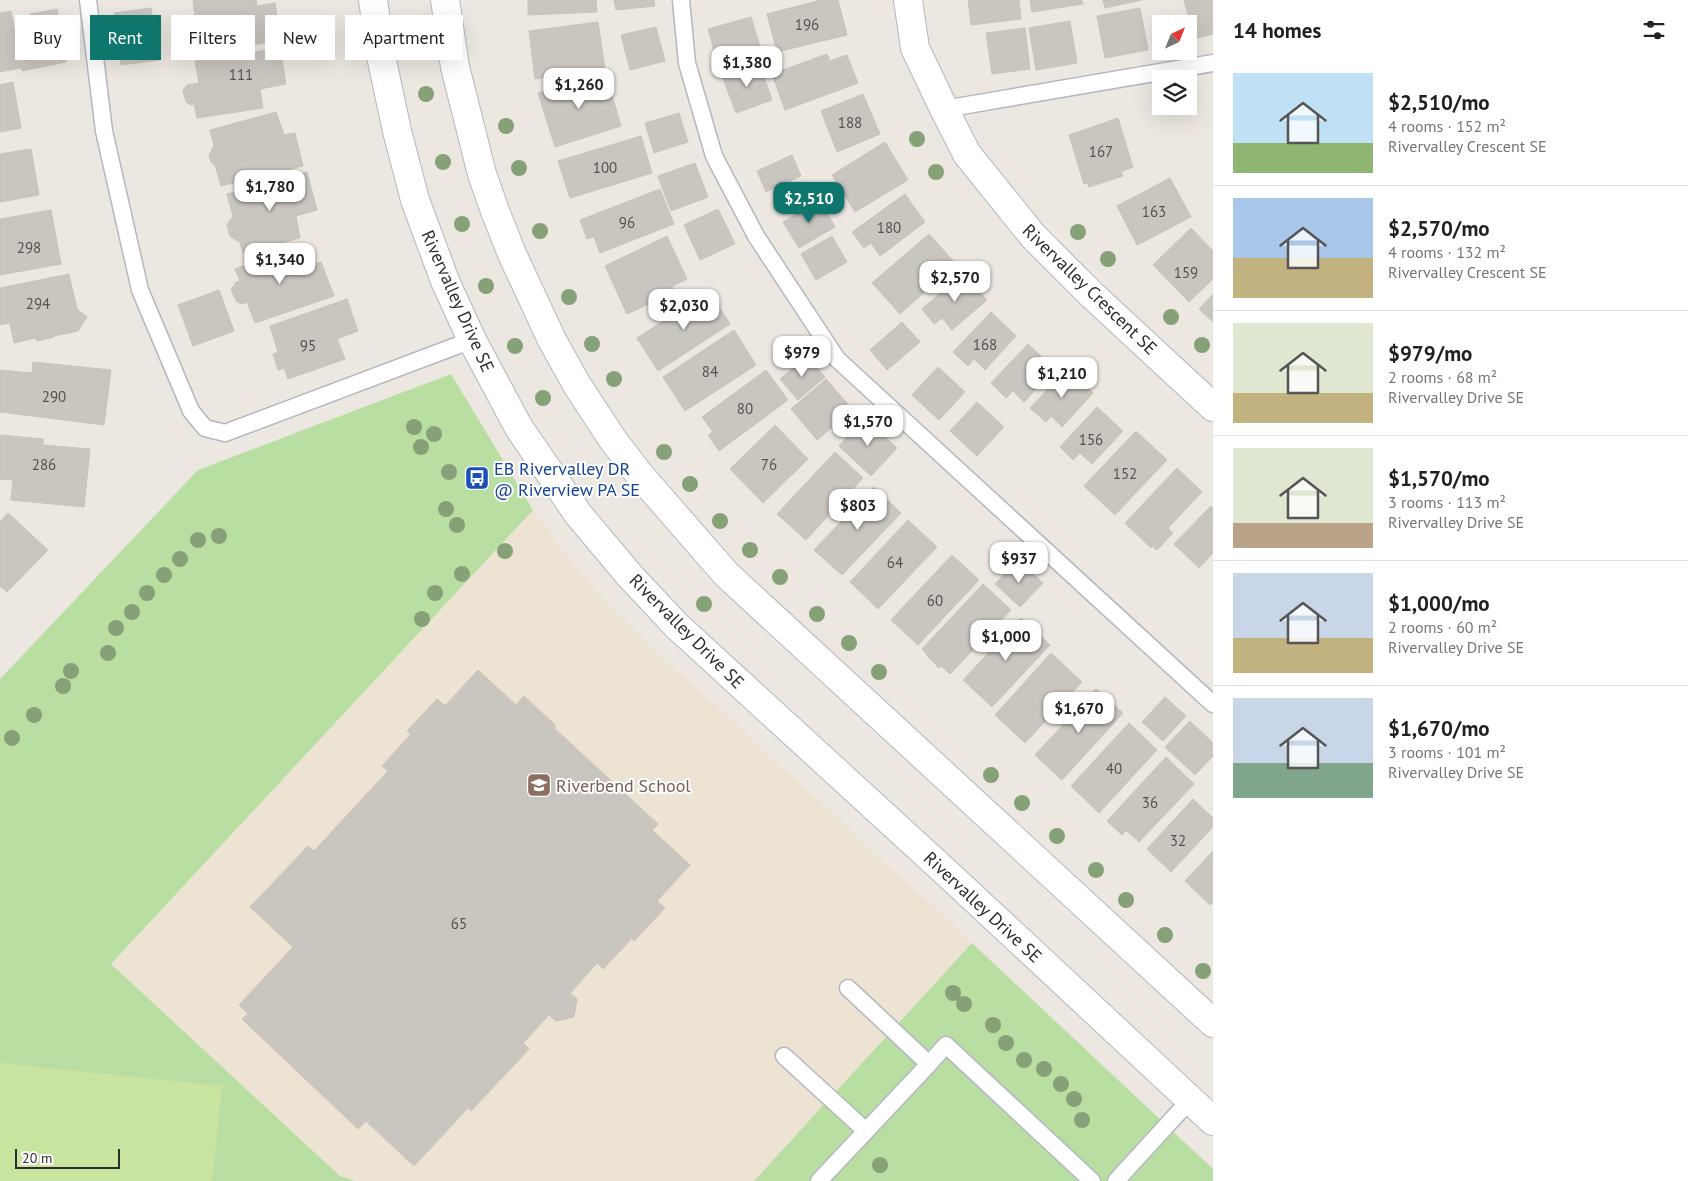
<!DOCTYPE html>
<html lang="en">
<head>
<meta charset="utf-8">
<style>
	body { margin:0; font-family:"PT Sans",sans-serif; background:#f6f6f6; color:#202124; height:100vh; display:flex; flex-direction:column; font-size:19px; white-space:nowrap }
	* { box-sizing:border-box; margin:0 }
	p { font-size:16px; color:#757577 }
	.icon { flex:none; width:28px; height:28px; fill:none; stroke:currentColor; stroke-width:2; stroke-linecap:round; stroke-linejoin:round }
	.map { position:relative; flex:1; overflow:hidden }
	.details { display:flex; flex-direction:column; background:#fff; width:475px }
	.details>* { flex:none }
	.top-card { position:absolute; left:15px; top:15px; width:475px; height:45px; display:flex; gap:10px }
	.needle { width:32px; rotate:43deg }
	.buttons { position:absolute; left:1152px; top:15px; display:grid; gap:10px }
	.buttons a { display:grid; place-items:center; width:45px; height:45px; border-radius:0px; background:#fff; box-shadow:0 5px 20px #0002; font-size:25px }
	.scale { position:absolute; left:15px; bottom:12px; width:105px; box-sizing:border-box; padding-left:5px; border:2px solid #2d2d2d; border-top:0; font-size:14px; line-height:18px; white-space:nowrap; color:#2d2d2d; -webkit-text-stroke:4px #fff; paint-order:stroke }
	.price { position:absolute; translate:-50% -42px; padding:0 11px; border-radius:10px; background:#fff; color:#222; font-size:16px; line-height:32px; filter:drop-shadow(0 1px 2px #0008) }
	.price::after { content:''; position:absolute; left:50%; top:30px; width:15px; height:11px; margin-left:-8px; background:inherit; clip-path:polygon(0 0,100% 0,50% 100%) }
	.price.on { background:#0f766e; color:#fff }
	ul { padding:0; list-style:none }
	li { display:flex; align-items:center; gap:15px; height:125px; padding:0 20px }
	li+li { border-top:1px solid #e0e0e0 }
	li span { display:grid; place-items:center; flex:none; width:140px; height:100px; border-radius:0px; color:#555 }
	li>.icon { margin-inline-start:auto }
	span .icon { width:60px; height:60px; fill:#fffc; stroke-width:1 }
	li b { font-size:21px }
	h2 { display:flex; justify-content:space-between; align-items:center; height:60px; padding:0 20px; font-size:21px }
	.pill { padding:0 18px; border-radius:0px; background:#fff; box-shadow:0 5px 20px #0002; font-size:18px; line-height:45px }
	.pill.on { background:#0f766e; color:#fff }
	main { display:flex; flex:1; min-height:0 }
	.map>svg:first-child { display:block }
</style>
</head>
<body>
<main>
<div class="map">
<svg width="1213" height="1181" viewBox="0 0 1213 1181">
	<rect width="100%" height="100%" fill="#ede7e1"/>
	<path fill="#ede3d2" d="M533,510L570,561L631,628L972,943L754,1181H355L340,1177L111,965Z"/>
	<g fill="#b9dea2">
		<path d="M451,374L533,510L111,964L340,1176L355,1181H0V679L198,470Z"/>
		<path d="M972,943L1213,1169V1181H754Z"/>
	</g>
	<path fill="#c9e49f" d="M0,1063L222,1086L212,1181H0Z"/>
	<g fill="#c9c5bf" stroke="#c8c3ba">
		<path d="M193,0H256L257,6L275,3L281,41L199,52L197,41H193L189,19L195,18Z"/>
		<path d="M528,0H596L597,12L528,15Z"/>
		<path d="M614,0H654L655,6L616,10Z"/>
		<path d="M821,0H838L847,35L777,52L767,14Z"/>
		<path d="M968,0H1019L1021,19L971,25Z"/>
		<path d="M1030,0H1082L1083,4L1032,12Z"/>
		<path d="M1103,0H1142L1105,8Z"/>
		<path d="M1184,0H1213V34L1194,39Z"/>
		<path d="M151,8L159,60L121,65L114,13Z"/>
		<path d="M1140,8L1148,50L1105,58L1097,16Z"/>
		<path d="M57,9L66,62L22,71L18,46L36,42L30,14Z"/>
		<path d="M11,11L21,68L0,72V13Z"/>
		<path d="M751,17L763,56L719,68L708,29Z"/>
		<path d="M1070,21L1077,63L1036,70L1029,28Z"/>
		<path d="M598,22L605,69L535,79L529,31Z"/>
		<path d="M656,27L665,61L630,70L621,35Z"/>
		<path d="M1025,28L1030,69L992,74L986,33Z"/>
		<path d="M280,48L286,84L260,89L263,108L197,118L194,104L191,105L186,102L183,90L187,85L199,83L195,61Z"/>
		<path d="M827,54L830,61L847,55L858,83L785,110L772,74Z"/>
		<path d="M759,62L772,100L736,113L722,76Z"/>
		<path d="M591,77L593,83L607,79L621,126L555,147L538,93Z"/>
		<path d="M13,82L21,128L0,132V85Z"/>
		<path d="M863,94L880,134L837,152L821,111Z"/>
		<path d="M276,112L284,135L295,133L303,166L221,186L215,165L211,162L209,155L214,146L210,130Z"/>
		<path d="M679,113L688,142L654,153L645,123Z"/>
		<path d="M1118,118L1133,167L1121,172L1123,176L1089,187L1087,183L1084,184L1069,135Z"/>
		<path d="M641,136L652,173L570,198L558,161Z"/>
		<path d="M885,142L908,180L855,212L832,175Z"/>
		<path d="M31,149L39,195L0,202V154Z"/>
		<path d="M792,155L801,176L766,192L757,171Z"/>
		<path d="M695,163L708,197L671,211L658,176Z"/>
		<path d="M307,172L317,210L296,216L300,238L243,253L239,240L237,241L230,236L227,225L233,216L227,194Z"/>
		<path d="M1170,178L1191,217L1137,245L1117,206Z"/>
		<path d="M660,189L674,224L600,253L594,237L587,239L580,220Z"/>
		<path d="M905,194L925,222L880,256L871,243L864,248L852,232Z"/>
		<path d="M820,200L835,227L799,248L783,222Z"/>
		<path d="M718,209L735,244L700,260L684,225Z"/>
		<path d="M51,210L61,264L0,275V219Z"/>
		<path d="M1191,228L1213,251V279L1189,302L1153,265Z"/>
		<path d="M929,234L956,264L900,314L872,283Z"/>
		<path d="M667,236L687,279L672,286L675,292L627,314L605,266Z"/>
		<path d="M832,236L847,262L816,280L801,254Z"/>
		<path d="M294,248L303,268L321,262L334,296L255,323L247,302L242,304L237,302L231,290L236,282L240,281L235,269Z"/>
		<path d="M963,273L987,300L952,330L942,318L934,324L922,309Z"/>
		<path d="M69,274L77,309L87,317L78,331L54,336V337L37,341L36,338L14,343L10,323L0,325V288Z"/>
		<path d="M219,290L234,331L193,346L178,305Z"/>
		<path d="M709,291L730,324L658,371L637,338Z"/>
		<path d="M1213,294V322L1199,309Z"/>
		<path d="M347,299L358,331L337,339L345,359L288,379L284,368L278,370L273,354L278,352L270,326Z"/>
		<path d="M991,312L1016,336L985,370L974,359L968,366L953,352Z"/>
		<path d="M902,322L920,342L887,370L870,350Z"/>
		<path d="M734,330L756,365L685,411L663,377Z"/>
		<path d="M1028,344L1055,369L1024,402L1013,391L1006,398L991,383Z"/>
		<path d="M807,356L825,377L798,400L780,379Z"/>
		<path d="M33,362L111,370L104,425L0,412V370L32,373Z"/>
		<path d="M938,367L965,392L939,420L912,395Z"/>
		<path d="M1067,369L1093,393L1062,427L1051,416L1046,422L1030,408Z"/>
		<path d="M766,370L788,400L719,451L708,435L713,432L702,417Z"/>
		<path d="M826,379L853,410L817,440L791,409Z"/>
		<path d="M977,402L1004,427L977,456L950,431Z"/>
		<path d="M1097,407L1123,431L1092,464L1080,453L1073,460L1060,447Z"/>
		<path d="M864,418L897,448L871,476L839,446Z"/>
		<path d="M775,425L808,459L763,503L730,469Z"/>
		<path d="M1136,431L1167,460L1115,515L1084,486Z"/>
		<path d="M0,435L43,439V445L90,449L84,507L11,500L13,480L0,479Z"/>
		<path d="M835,452L863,478L806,540L777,514Z"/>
		<path d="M1177,468L1202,492L1168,528L1173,533L1157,550L1152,546L1151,548L1125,523Z"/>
		<path d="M874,487L901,513L842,575L814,550Z"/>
		<path d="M1211,506L1213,508V553L1199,568L1174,544Z"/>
		<path d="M8,513L48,550L7,592L0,586V522Z"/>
		<path d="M908,520L937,547L878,609L850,582Z"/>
		<path d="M952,555L979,580L918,645L891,620Z"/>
		<path d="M1018,560L1043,583L1020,607L995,584Z"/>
		<path d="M983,584L1011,610L950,674L941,666L939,668L926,655L927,654L922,649Z"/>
		<path d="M1021,618L1050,645L992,707L963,680Z"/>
		<path d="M1051,653L1082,682L1025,743L995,715Z"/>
		<path d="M478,670L516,705L524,696L556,726L554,728L658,824L652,830L690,865L657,901L665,908L634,941L632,938L603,969L597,963L570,993L577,999L574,1017L556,1021L549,1015L523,1043L529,1049L471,1111L468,1108L414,1166L366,1121L358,1129L242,1019L248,1014L239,1005L293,947L250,907L308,846L314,851L388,771L382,766L411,734L407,731L437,699L445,706Z"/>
		<path d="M1096,689L1123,713L1062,780L1035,755Z"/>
		<path d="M1165,697L1186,716L1163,741L1142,722Z"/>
		<path d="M1190,721L1213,743V756L1195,775L1165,747Z"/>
		<path d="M1129,723L1157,750L1099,813L1071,786Z"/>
		<path d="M1166,757L1194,784L1139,842L1126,830L1122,835L1107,821Z"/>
		<path d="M1193,799L1213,818V827L1171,872L1147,849Z"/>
		<path d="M1213,851V902L1210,905L1185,881Z"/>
	</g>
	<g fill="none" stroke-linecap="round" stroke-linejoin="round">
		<defs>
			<g id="service">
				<path d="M88,0L104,131L140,290L191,411L205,428L225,433L472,340"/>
				<path d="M681,0L687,63L714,156L756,236L837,359L1213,704"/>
				<path d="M944,109L1213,63"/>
				<path d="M784,1056L866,1131"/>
				<path d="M929,1064L946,1045L1092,1181"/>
				<path d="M819,1181L929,1064L848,988"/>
				<path d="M1116,1181L1190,1100"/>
			</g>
			<path id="minor" d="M908,0L915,48L944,109L967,154L1033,236L1092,295L1213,407"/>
			<g id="tertiary">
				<path d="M373,0L381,56L397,131L415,200L445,281L472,340L519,428L578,514L630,576L677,626L950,876L1213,1121"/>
				<path d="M445,0L455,67L482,174L495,211L512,254L552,340L577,385L613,440L639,474L726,574L1213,1023"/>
			</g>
		</defs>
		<use href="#service" stroke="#b4b7bf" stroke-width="19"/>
		<use href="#minor" stroke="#b4b7bf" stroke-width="30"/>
		<use href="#tertiary" stroke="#b4b7bf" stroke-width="30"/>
		<use href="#service" stroke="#fff" stroke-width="16"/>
		<use href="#minor" stroke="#fff" stroke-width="28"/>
		<use href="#tertiary" stroke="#fff" stroke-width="28"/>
	</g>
	<g fill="#86a078">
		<circle cx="426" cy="94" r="8"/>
		<circle cx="506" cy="126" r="8"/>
		<circle cx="917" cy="139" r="8"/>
		<circle cx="443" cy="162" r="8"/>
		<circle cx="519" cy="168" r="8"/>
		<circle cx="936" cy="172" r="8"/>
		<circle cx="462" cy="224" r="8"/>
		<circle cx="540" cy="231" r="8"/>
		<circle cx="1078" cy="232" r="8"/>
		<circle cx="1108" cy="259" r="8"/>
		<circle cx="486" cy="286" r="8"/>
		<circle cx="569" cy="297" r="8"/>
		<circle cx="1171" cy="317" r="8"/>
		<circle cx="592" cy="344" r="8"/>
		<circle cx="1202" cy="345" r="8"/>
		<circle cx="515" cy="346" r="8"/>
		<circle cx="614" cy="379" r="8"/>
		<circle cx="543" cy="398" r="8"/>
		<circle cx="414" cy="427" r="8"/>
		<circle cx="434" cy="434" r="8"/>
		<circle cx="421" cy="447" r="8"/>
		<circle cx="664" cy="452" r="8"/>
		<circle cx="449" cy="472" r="8"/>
		<circle cx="690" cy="484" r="8"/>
		<circle cx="446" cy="509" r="8"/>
		<circle cx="720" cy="521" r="8"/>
		<circle cx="457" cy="525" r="8"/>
		<circle cx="219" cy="536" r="8"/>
		<circle cx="198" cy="540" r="8"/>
		<circle cx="750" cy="550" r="8"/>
		<circle cx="505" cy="551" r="8"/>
		<circle cx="180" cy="559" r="8"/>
		<circle cx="462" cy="574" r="8"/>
		<circle cx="164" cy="575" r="8"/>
		<circle cx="780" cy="577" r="8"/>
		<circle cx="147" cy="593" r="8"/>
		<circle cx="435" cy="593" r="8"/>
		<circle cx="704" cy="604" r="8"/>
		<circle cx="132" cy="612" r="8"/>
		<circle cx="817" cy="614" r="8"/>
		<circle cx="422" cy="619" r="8"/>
		<circle cx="116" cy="628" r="8"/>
		<circle cx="849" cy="643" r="8"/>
		<circle cx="108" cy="653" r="8"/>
		<circle cx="71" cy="671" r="8"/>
		<circle cx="879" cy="672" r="8"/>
		<circle cx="63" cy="686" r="8"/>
		<circle cx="34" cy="715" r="8"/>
		<circle cx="12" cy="738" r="8"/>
		<circle cx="991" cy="775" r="8"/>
		<circle cx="1022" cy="803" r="8"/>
		<circle cx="1057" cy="836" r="8"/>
		<circle cx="1096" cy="870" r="8"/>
		<circle cx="1126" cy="900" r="8"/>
		<circle cx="1165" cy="935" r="8"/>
		<circle cx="1203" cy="971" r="8"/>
		<circle cx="953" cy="993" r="8"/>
		<circle cx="964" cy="1004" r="8"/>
		<circle cx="993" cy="1025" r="8"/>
		<circle cx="1006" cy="1043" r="8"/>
		<circle cx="1024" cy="1060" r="8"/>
		<circle cx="1044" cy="1069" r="8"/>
		<circle cx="1061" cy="1084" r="8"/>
		<circle cx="1074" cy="1099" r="8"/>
		<circle cx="1082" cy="1120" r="8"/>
		<circle cx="880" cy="1165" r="8"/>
	</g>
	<defs>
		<symbol id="bus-square" viewBox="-11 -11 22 22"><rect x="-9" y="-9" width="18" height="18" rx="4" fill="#1a4fb4" stroke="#fff"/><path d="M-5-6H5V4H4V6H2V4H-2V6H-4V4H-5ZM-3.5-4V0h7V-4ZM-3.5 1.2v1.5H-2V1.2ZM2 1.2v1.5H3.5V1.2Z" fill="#fff"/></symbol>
		<symbol id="school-square" viewBox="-11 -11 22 22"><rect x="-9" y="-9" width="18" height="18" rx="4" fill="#8d6e63" stroke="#fff"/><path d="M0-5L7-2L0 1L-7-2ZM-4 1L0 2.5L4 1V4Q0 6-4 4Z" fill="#fff"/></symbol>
	</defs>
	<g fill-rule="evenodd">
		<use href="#bus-square" x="463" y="464" width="28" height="28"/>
		<use href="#school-square" x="525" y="771" width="28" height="28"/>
	</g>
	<g text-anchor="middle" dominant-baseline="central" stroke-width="4" stroke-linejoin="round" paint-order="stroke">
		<g font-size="15" fill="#545352">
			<text x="807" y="24">196</text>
			<text x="241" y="74">111</text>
			<text x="850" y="122">188</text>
			<text x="1101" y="151">167</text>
			<text x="605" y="167">100</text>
			<text x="1154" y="211">163</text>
			<text x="627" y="222">96</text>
			<text x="889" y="227">180</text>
			<text x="29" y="247">298</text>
			<text x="1186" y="272">159</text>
			<text x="38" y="303">294</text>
			<text x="985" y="344">168</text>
			<text x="308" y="345">95</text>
			<text x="710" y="371">84</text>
			<text x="54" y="396">290</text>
			<text x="745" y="408">80</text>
			<text x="1091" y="439">156</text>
			<text x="44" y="464">286</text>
			<text x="769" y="464">76</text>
			<text x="1125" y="473">152</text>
			<text x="895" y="562">64</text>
			<text x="935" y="600">60</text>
			<text x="1114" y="768">40</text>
			<text x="1150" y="802">36</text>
			<text x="1178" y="840">32</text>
			<text x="459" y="923">65</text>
		</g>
		<g font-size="18" fill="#2d2d2d" stroke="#fff">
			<text transform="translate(1090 289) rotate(44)">Rivervalley Crescent SE</text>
			<text transform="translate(458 301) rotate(66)">Rivervalley Drive SE</text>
			<text transform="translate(687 631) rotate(45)">Rivervalley Drive SE</text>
			<text transform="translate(983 907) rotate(43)">Rivervalley Drive SE</text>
		</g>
		<g font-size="18" fill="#164399" stroke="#fff" text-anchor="start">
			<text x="494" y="468">EB Rivervalley DR<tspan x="494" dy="21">@ Riverview PA SE</tspan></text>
		</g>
		<g font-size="18" fill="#785e54" stroke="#fff" text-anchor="start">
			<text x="556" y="785">Riverbend School</text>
		</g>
	</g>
</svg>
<div class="buttons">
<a><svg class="needle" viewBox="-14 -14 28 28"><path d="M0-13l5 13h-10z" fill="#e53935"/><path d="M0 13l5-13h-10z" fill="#757577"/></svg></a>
<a><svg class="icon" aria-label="layers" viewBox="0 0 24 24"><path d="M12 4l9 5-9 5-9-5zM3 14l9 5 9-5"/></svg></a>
</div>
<div class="scale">20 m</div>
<b class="price" style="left:747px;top:88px">$1,380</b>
<b class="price" style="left:579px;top:110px">$1,260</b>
<b class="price" style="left:270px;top:212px">$1,780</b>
<b class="price on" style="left:809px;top:224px">$2,510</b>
<b class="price" style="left:280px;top:285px">$1,340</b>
<b class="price" style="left:955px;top:303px">$2,570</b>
<b class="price" style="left:684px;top:331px">$2,030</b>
<b class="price" style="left:802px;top:378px">$979</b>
<b class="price" style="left:1062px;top:399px">$1,210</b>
<b class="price" style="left:868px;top:447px">$1,570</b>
<b class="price" style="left:858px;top:531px">$803</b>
<b class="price" style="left:1019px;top:584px">$937</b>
<b class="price" style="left:1006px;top:662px">$1,000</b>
<b class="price" style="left:1079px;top:734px">$1,670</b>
<div class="top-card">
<a class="pill">Buy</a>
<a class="pill on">Rent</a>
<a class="pill">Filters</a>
<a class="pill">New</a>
<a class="pill">Apartment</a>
</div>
</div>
<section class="details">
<h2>14 homes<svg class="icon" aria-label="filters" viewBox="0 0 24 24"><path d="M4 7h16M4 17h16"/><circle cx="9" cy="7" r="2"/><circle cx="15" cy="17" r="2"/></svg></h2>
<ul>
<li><span style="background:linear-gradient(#bfe0f5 70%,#8fb573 0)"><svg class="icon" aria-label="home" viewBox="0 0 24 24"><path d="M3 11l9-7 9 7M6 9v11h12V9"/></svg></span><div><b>$2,510/mo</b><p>4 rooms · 152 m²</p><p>Rivervalley Crescent SE</p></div></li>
<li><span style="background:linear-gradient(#a9c7e8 60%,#c2b280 0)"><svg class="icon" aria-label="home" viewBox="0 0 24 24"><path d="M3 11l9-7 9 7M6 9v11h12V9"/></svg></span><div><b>$2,570/mo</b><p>4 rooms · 132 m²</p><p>Rivervalley Crescent SE</p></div></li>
<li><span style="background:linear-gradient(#dfe7d0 70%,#c2b280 0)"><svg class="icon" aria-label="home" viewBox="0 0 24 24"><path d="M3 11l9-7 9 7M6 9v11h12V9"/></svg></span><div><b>$979/mo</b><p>2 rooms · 68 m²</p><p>Rivervalley Drive SE</p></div></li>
<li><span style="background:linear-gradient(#dfe7d0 75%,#b9a48a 0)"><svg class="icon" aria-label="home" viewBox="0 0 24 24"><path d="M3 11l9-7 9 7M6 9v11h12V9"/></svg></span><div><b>$1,570/mo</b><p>3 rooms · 113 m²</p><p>Rivervalley Drive SE</p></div></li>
<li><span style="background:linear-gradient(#c9d6e8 65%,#c2b280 0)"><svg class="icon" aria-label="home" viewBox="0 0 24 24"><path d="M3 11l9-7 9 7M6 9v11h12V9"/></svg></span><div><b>$1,000/mo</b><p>2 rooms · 60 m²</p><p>Rivervalley Drive SE</p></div></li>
<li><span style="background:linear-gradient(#c9d6e8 65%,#7fa58c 0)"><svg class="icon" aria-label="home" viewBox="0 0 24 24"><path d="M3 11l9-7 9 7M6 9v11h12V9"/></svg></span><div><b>$1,670/mo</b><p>3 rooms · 101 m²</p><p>Rivervalley Drive SE</p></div></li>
</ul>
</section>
</main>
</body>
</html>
